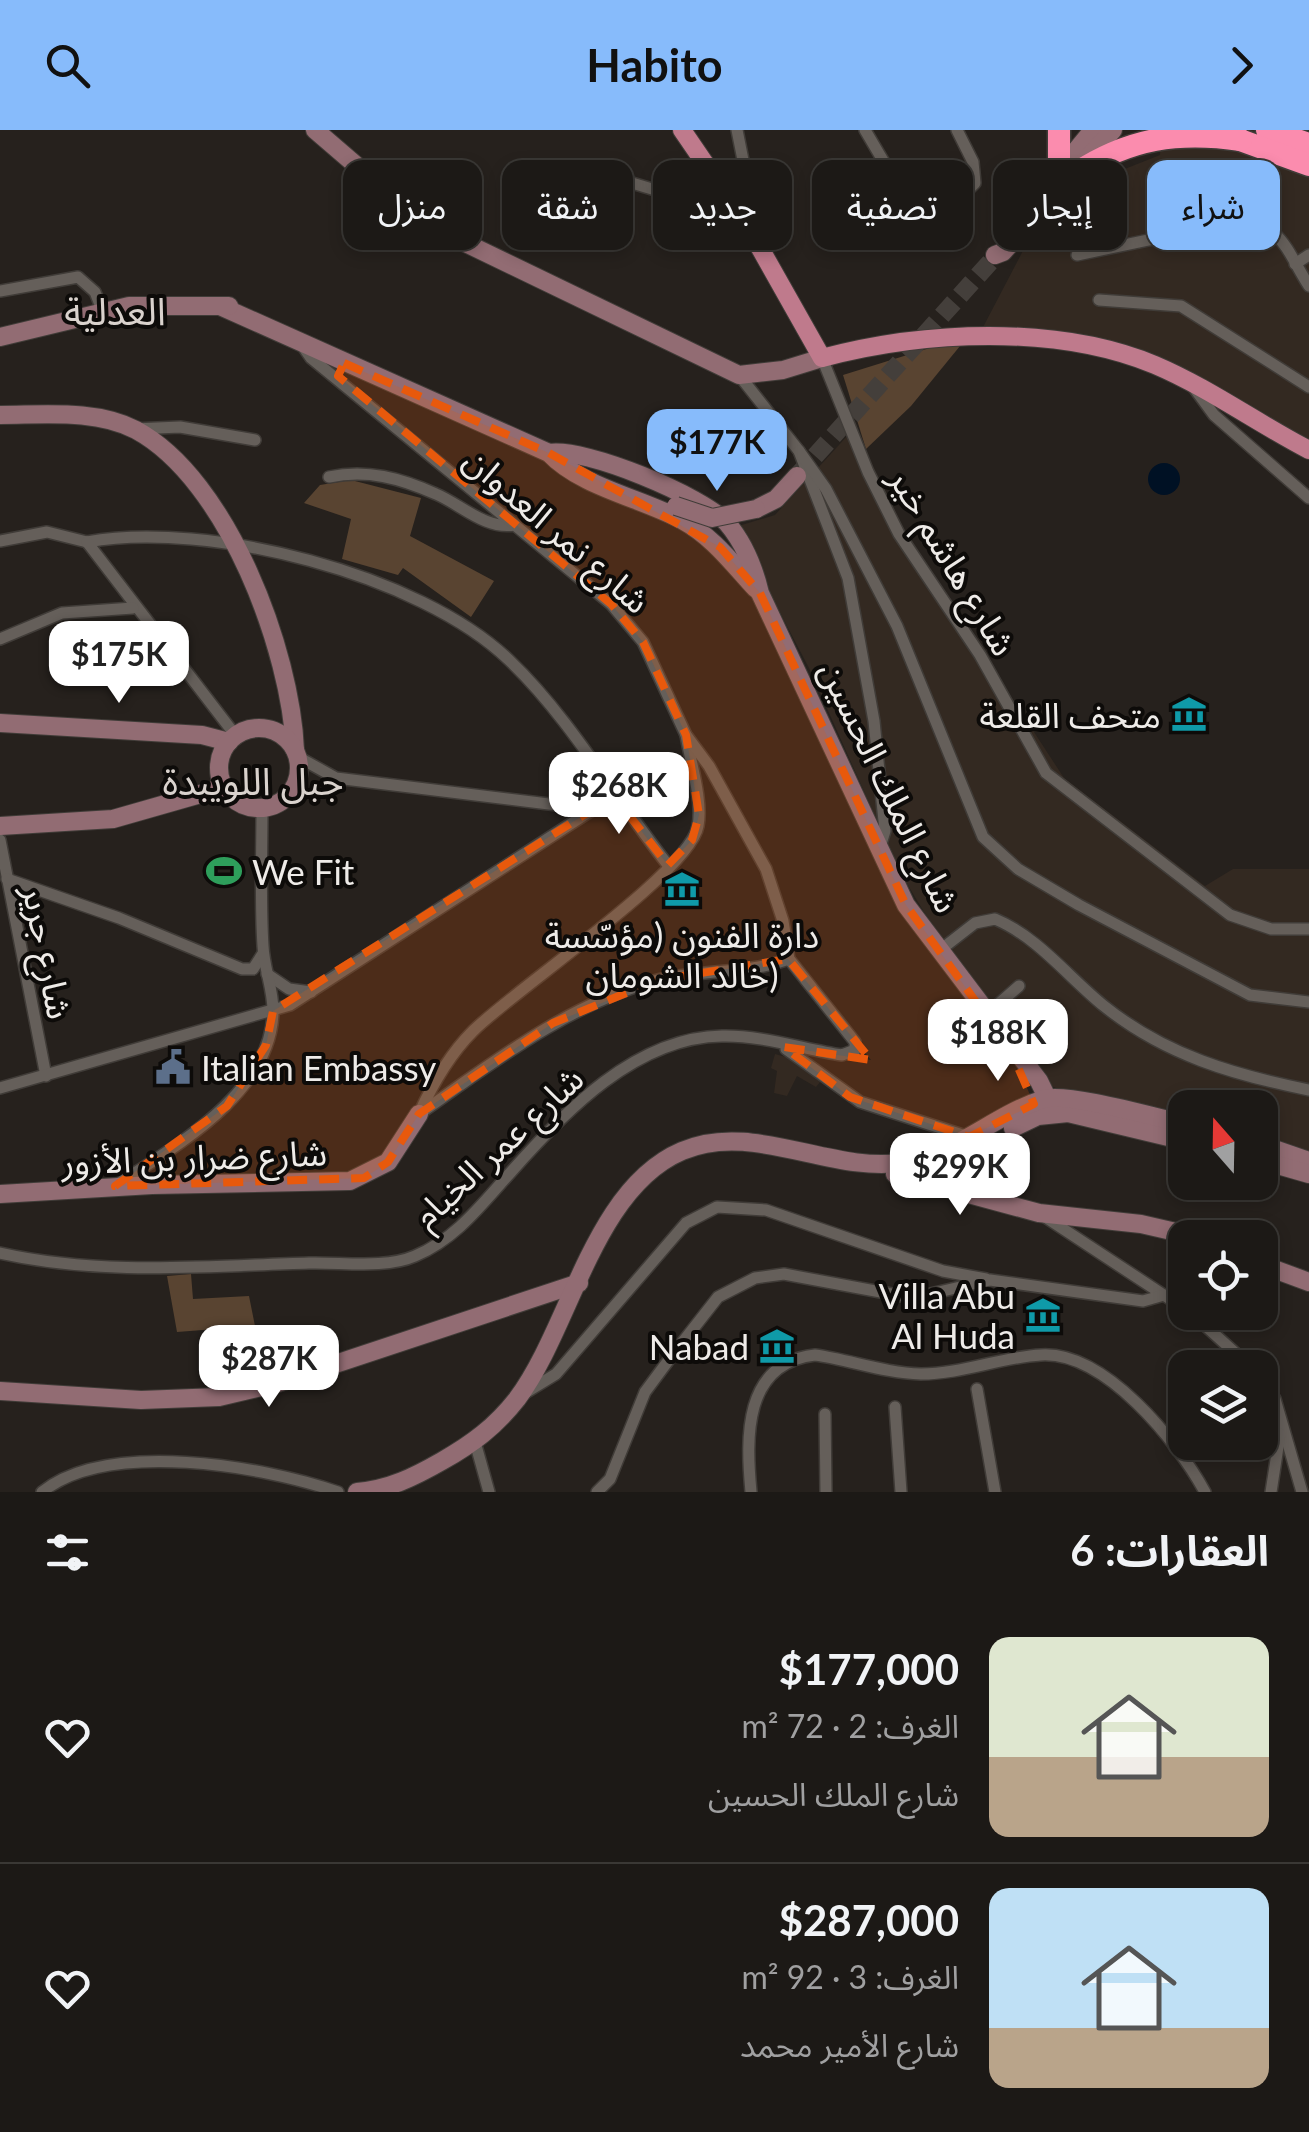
<!DOCTYPE html>
<html lang="ar">
<head>
<meta charset="utf-8">
<style>
	body { margin:0; font-family:Lato,"Noto Sans Arabic",sans-serif; background:#25221f; color:#f1f3f6; direction:rtl; height:100vh; display:flex; flex-direction:column; font-size:38px; white-space:nowrap }
	* { box-sizing:border-box; margin:0 }
	p { font-size:32px; color:#a0a0a1 }
	.icon { flex:none; width:55px; height:55px; fill:none; stroke:currentColor; stroke-width:2; stroke-linecap:round; stroke-linejoin:round }
	.map { position:relative; height:1362px; overflow:hidden; direction:ltr }
	.details { display:flex; flex-direction:column; background:#1c1916; flex:1 }
	.details>* { flex:none }
	.top-card { position:absolute; left:30px; top:30px; width:1250px; height:90px; direction:rtl; display:flex; gap:20px }
	.needle { width:65px; rotate:340deg }
	.buttons { position:absolute; left:1168px; top:960px; display:grid; gap:20px }
	.buttons a { display:grid; place-items:center; width:110px; height:110px; border-radius:20px; background:#1c1916; box-shadow:0 5px 15px #0003,0 0 0 2px #3a3835; font-size:50px }
	.price { position:absolute; translate:-50% -85px; padding:0 22px; border-radius:20px; background:#fff; color:#222; font-size:32px; line-height:65px; filter:drop-shadow(0 2px 5px #0008) }
	.price::after { content:''; position:absolute; left:50%; top:60px; width:30px; height:22px; margin-left:-15px; background:inherit; clip-path:polygon(0 0,100% 0,50% 100%) }
	.price.selected { background:#87bbfb; color:#111 }
	ul { padding:0; list-style:none }
	li { display:flex; align-items:center; gap:30px; height:250px; padding:0 40px }
	li+li { border-top:2px solid #3a3835 }
	li span { display:grid; place-items:center; flex:none; width:280px; height:200px; border-radius:20px; color:#555 }
	li>.icon { margin-inline-start:auto }
	span .icon { width:120px; height:120px; fill:#fffc; stroke-width:1 }
	li b { font-size:42px }
	h2 { display:flex; justify-content:space-between; align-items:center; height:120px; padding:0 40px; font-size:42px }
	.pill { padding:0 35px; border-radius:20px; background:#1c1916; box-shadow:0 5px 15px #0003,0 0 0 2px #3a3835; font-size:35px; line-height:90px }
	.pill.selected { background:#87bbfb; color:#111 }
	header { display:flex; justify-content:space-between; align-items:center; height:130px; padding:0 40px; background:#87bbfb; color:#111; font-size:45px; font-weight:700 }
	.map>svg:first-child { display:block }
</style>
</head>
<body>
<header><svg class="icon" aria-label="forward" viewBox="0 0 24 24"><path d="M9 5l7 7-7 7"/></svg>Habito<svg class="icon" aria-label="search" viewBox="0 0 24 24"><circle cx="10" cy="10" r="6"/><path d="M15 15l6 6"/></svg></header>
<div class="map">
<svg width="1309" height="1362" viewBox="0 0 1309 1362">
	<rect width="100%" height="100%" fill="#26211d"/>
	<g fill="#332921">
		<path d="M1161,0H1309V324L1111,216L981,201L1027,113L1087,54L1160,25Z"/>
		<path d="M849,304L867,346L1064,648L1205,756L1233,739H1309V1025L1260,1001V978H1185V983L1121,975L1069,964L1047,954L924,782L900,742L809,538L735,397L775,385Z"/>
		<path d="M775,924L786,927L820,952L816,957L797,946L787,966L774,963L777,941L771,938Z"/>
	</g>
	<g fill="#594431">
		<path d="M936,216H960L911,276L866,319L843,245Z"/>
		<path d="M351,350L421,368L410,406L494,451L471,487L403,438L398,445L342,429L351,389L304,373L320,355Z"/>
		<path d="M191,1144L193,1169L249,1166L255,1196L177,1202L167,1146Z"/>
	</g>
	<circle fill="#001124" cx="1164" cy="349" r="16"/>
	<g fill="none" stroke-linecap="round" stroke-linejoin="round">
		<path stroke="#443f3b" stroke-width="18" stroke-dasharray="18 9" stroke-linecap="butt" d="M797,346L993,129"/>
		<defs>
			<g id="street">
				<path d="M737,0L746,45L747,95"/>
				<path d="M865,0L901,61L926,79L957,71L975,53L973,32L957,0"/>
				<path d="M575,36L739,85"/>
				<path d="M692,74L709,41"/>
				<path d="M1077,125L1234,92C1280,88 1287,122 1309,156"/>
				<path d="M1295,134L1309,125"/>
				<path d="M0,161L78,147L95,162L103,182"/>
				<path d="M1099,170L1181,176L1309,257"/>
				<path d="M822,228L868,342L899,404L980,525L1046,643L1230,785L1271,799H1309"/>
				<path d="M739,245L799,321L848,448L874,591L885,701L879,720"/>
				<path d="M1192,255L1214,285L1309,368"/>
				<path d="M134,299L180,297L255,310"/>
				<path d="M799,321L826,359L897,496L983,707L1018,739L1079,775L1250,865L1309,872"/>
				<path d="M329,347C367,339 400,348 436,364C460,374 486,400 514,395"/>
				<path d="M0,411L47,402L87,412"/>
				<path d="M87,412C207,390 420,444 509,530C571,589 615,668 668,735"/>
				<path d="M87,412L236,606"/>
				<path d="M0,509L62,483L133,478"/>
				<path d="M298,627L336,648L557,675L582,670L605,654"/>
				<path d="M0,710L46,946"/>
				<path d="M7,749L119,788L242,839H253L262,825"/>
				<path d="M939,821L975,793L995,789C1038,807 1068,847 1104,876C1165,925 1234,945 1309,960"/>
				<path d="M267,844L289,859L311,862"/>
				<path d="M986,885L1019,856"/>
				<path d="M786,919L860,972L969,1007"/>
				<path d="M0,958L290,875L614,666"/>
				<path d="M422,982C495,931 566,876 654,851C698,839 745,845 789,829"/>
				<path d="M419,984C433,953 449,925 473,901C514,860 690,742 698,696C703,670 690,631 686,605"/>
				<path d="M118,1054C177,1015 269,964 273,884C274,861 264,839 263,816C260,770 262,724 262,678"/>
				<path d="M1042,1085L1185,1179"/>
				<path d="M0,1123C102,1146 206,1136 309,1133C342,1132 385,1139 415,1126C456,1109 482,1074 511,1042C564,982 636,907 722,906C761,905 803,919 842,925L855,920V912L789,829L783,791L766,739L709,636L686,605L643,512L611,474L311,228L302,215"/>
				<path d="M1190,1182L1252,1238"/>
				<path d="M1260,1247L1275,1269L1302,1362"/>
				<path d="M977,1259L995,1362"/>
				<path d="M525,1263L556,1244L686,1093L717,1077L766,1080L943,1141L986,1149"/>
				<path d="M895,1277L901,1362"/>
				<path d="M825,1284L826,1362"/>
				<path d="M475,1312L489,1362"/>
				<path d="M42,1362C108,1309 263,1336 338,1362"/>
				<path d="M597,1362L610,1349L645,1262L671,1227L718,1167L755,1148L784,1144L913,1168L990,1150L1143,1171L1164,1165"/>
				<path d="M751,1362C746,1308 743,1233 815,1225C851,1230 884,1243 921,1244C962,1244 1001,1227 1041,1225C1105,1221 1178,1312 1205,1362"/>
				<path d="M1271,1362L1280,1304"/>
			</g>
			<g id="secondary">
				<path d="M315,0L422,92L739,245L783,240L822,228"/>
				<path d="M1017,92L1093,0"/>
				<path d="M995,125L1003,122L1113,0"/>
				<path d="M220,176L549,323C581,357 641,368 682,390C713,407 732,433 756,459"/>
				<path d="M0,207L129,176H229"/>
				<path d="M0,285C44,285 96,279 136,300C228,350 291,521 295,620"/>
				<path d="M549,323C585,317 702,366 727,393C745,414 754,438 760,463L906,775L1039,951L1054,982"/>
				<path d="M756,379L776,369L797,346"/>
				<path d="M0,593L202,605L229,612"/>
				<circle cx="259" cy="638" r="40"/>
				<path d="M0,696L113,689L225,657"/>
				<path d="M1013,998L1038,986L1068,983L1185,1011"/>
				<path d="M1260,1014L1309,1031"/>
				<path d="M1260,1030L1309,1044"/>
				<path d="M895,1044L1039,1083L1141,1094L1202,1108"/>
				<path d="M0,1064L152,1055L350,1051L388,1032L419,984"/>
				<path d="M1260,1134L1309,1152"/>
				<path d="M0,1261L141,1270L219,1267L278,1253L579,1153"/>
				<path d="M357,1362C390,1359 414,1347 442,1331C472,1314 495,1297 517,1269C571,1197 593,1059 682,1021C753,990 832,1045 906,1032C957,1023 996,984 1044,969C1067,962 1158,988 1185,994"/>
			</g>
			<path id="primary" d="M682,0L747,95L822,228C923,201 1056,194 1155,235C1209,258 1257,293 1309,320"/>
			<g id="highway">
				<path d="M1059,0V37"/>
				<path d="M1267,0L1309,14"/>
				<path d="M1229,6L1309,35"/>
				<path d="M1076,43C1130,8 1178,1 1241,10"/>
			</g>
		</defs>
		<use href="#street" stroke="#403c38" stroke-width="14"/>
		<use href="#secondary" stroke="#403c38" stroke-width="20"/>
		<use href="#primary" stroke="#403c38" stroke-width="20"/>
		<use href="#highway" stroke="#403c38" stroke-width="25"/>
		<use href="#street" stroke="#655f5a" stroke-width="11"/>
		<use href="#secondary" stroke="#926c73" stroke-width="18"/>
		<use href="#primary" stroke="#bf7a8c" stroke-width="18"/>
		<use href="#highway" stroke="#fb8cae" stroke-width="22"/>
		<defs>
			<path id="secondary-bridge" d="M676,376L712,388L756,379"/>
		</defs>
		<use href="#secondary-bridge" stroke="#403c38" stroke-width="20" stroke-linecap="butt"/>
		<use href="#secondary-bridge" stroke="#926c73" stroke-width="18"/>
	</g>
	<path fill="#e8590c" fill-opacity="0.2" stroke="#e8590c" stroke-width="8" stroke-dasharray="20 12" stroke-linejoin="round" d="M344,233L549,323L720,417L760,463L906,775L1010,919L1034,974L969,1007L850,967L784,917L871,930L788,829L658,850L553,893L419,984L388,1032L364,1048L115,1056L227,976L266,915L273,881L614,666L668,735L692,710L699,685L686,605L643,512L611,474L338,246Z"/>
	<defs>
		<symbol id="museum-bare" viewBox="-9 -9 18 18"><path d="M0-6L6-3V-2H-6V-3ZM-5-1h2V3h-2ZM-1-1h2V3h-2ZM3-1h2V3H3ZM-6 4H6V6H-6Z" fill="#0f9aa8" stroke="#0d0b09" stroke-width="2.5" paint-order="stroke"/></symbol>
		<symbol id="stadium-bare" viewBox="-9 -9 18 18"><path d="M0-5a6.5 5 0 1 0 0 10a6.5 5 0 1 0 0-10ZM-3.5-1.8h7v3.6h-7Z" fill="#2e9e5b" stroke="#0d0b09" stroke-width="2.5" paint-order="stroke"/></symbol>
		<symbol id="civic-bare" viewBox="-9 -9 18 18"><path d="M-.6-6.5H3V-4.5H.6V-3L4-1V1h2V6H-6V1h2V-1L-.6-3ZM-1.2 2.5V6h2.4V2.5Z" fill="#5c6f8a" stroke="#0d0b09" stroke-width="2.5" paint-order="stroke"/></symbol>
	</defs>
	<g fill-rule="evenodd">
		<use href="#museum-bare" x="1164" y="559" width="50" height="50"/>
		<use href="#stadium-bare" x="199" y="716" width="50" height="50"/>
		<use href="#museum-bare" x="657" y="734" width="50" height="50"/>
		<use href="#civic-bare" x="148" y="912" width="50" height="50"/>
		<use href="#museum-bare" x="1018" y="1160" width="50" height="50"/>
		<use href="#museum-bare" x="752" y="1191" width="50" height="50"/>
	</g>
	<g text-anchor="middle" dominant-baseline="central" stroke-width="8" stroke-linejoin="round" paint-order="stroke">
		<g font-size="35" fill="#eeebe8" stroke="#0d0b09">
			<text transform="translate(558 399) rotate(41)">شارع نمر العدوان</text>
			<text transform="translate(954 431) rotate(59)">شارع هاشم خير</text>
			<text transform="translate(891 656) rotate(64)">شارع الملك الحسين</text>
			<text transform="translate(49 822) rotate(79)">شارع جرير</text>
			<text transform="translate(497 1016) rotate(-43)">شارع عمر الخيام</text>
			<text transform="translate(194 1026) rotate(-2)">شارع ضرار بن الأزور</text>
		</g>
		<g font-size="35" fill="#eeebe8" stroke="#0d0b09" text-anchor="end">
			<text x="1161" y="584">متحف القلعة</text>
			<text x="252" y="741" text-anchor="start">We Fit</text>
			<text x="682" y="804" text-anchor="middle">دارة الفنون (مؤسّسة<tspan x="682" dy="40">خالد الشومان)</tspan></text>
			<text x="201" y="937" text-anchor="start">Italian Embassy</text>
			<text x="1015" y="1165">Villa Abu<tspan x="1015" dy="40">Al Huda</tspan></text>
			<text x="749" y="1216">Nabad</text>
		</g>
		<g font-size="38" fill="#d9d2cd" stroke="#0d0b09">
			<text x="115" y="180">العدلية</text>
			<text x="253" y="650">جبل اللويبدة</text>
		</g>
	</g>
</svg>
<div class="buttons">
<a><svg class="needle" viewBox="-14 -14 28 28"><path d="M0-13l5 13h-10z" fill="#e53935"/><path d="M0 13l5-13h-10z" fill="#a0a0a1"/></svg></a>
<a><svg class="icon" aria-label="locate" viewBox="0 0 24 24"><circle cx="12" cy="12" r="6"/><path d="M12 2v4M12 18v4M2 12h4M18 12h4"/></svg></a>
<a><svg class="icon" aria-label="layers" viewBox="0 0 24 24"><path d="M12 4l9 5-9 5-9-5zM3 14l9 5 9-5"/></svg></a>
</div>
<b class="price selected" style="left:717px;top:364px">$177K</b>
<b class="price" style="left:119px;top:576px">$175K</b>
<b class="price" style="left:619px;top:707px">$268K</b>
<b class="price" style="left:998px;top:954px">$188K</b>
<b class="price" style="left:960px;top:1088px">$299K</b>
<b class="price" style="left:269px;top:1280px">$287K</b>
<div class="top-card">
<a class="pill selected">شراء</a>
<a class="pill">إيجار</a>
<a class="pill">تصفية</a>
<a class="pill">جديد</a>
<a class="pill">شقة</a>
<a class="pill">منزل</a>
</div>
</div>
<section class="details">
<h2>العقارات: 6<svg class="icon" aria-label="filters" viewBox="0 0 24 24"><path d="M4 7h16M4 17h16"/><circle cx="9" cy="7" r="2"/><circle cx="15" cy="17" r="2"/></svg></h2>
<ul>
<li><span style="background:linear-gradient(#dfe7d0 60%,#b9a48a 0)"><svg class="icon" aria-label="home" viewBox="0 0 24 24"><path d="M3 11l9-7 9 7M6 9v11h12V9"/></svg></span><div><b>$177,000</b><p>الغرف: 2 · 72 m²</p><p>شارع الملك الحسين</p></div><svg class="icon" aria-label="heart" viewBox="0 0 24 24"><path d="M12 20l-8-8c-3-5 5-10 8-4 3-6 11-1 8 4z"/></svg></li>
<li><span style="background:linear-gradient(#bfe0f5 70%,#b9a48a 0)"><svg class="icon" aria-label="home" viewBox="0 0 24 24"><path d="M3 11l9-7 9 7M6 9v11h12V9"/></svg></span><div><b>$287,000</b><p>الغرف: 3 · 92 m²</p><p>شارع الأمير محمد</p></div><svg class="icon" aria-label="heart" viewBox="0 0 24 24"><path d="M12 20l-8-8c-3-5 5-10 8-4 3-6 11-1 8 4z"/></svg></li>
</ul>
</section>
</body>
</html>
